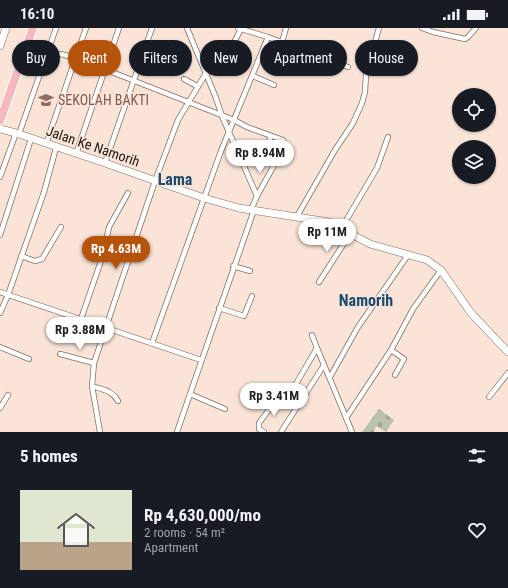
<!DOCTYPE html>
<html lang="en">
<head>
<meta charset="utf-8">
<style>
	body { margin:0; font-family:"Roboto Condensed",sans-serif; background:#242831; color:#f1f3f6; height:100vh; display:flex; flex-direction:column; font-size:15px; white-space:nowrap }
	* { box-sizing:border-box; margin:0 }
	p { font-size:13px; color:#9ea1a6 }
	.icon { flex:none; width:22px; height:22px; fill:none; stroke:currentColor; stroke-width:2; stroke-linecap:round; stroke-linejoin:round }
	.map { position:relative; height:404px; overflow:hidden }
	.drawer { display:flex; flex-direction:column; background:#171b24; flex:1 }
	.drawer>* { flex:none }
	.guide { position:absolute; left:12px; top:12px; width:484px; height:36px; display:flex; gap:8px }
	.tools { position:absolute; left:452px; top:60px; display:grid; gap:8px }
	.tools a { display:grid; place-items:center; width:44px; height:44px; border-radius:50%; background:#171b24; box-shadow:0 1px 3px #0004; font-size:20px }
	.price { position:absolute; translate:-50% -34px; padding:0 9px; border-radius:14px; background:#fff; color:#222; font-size:13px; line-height:26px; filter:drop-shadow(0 1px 2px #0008) }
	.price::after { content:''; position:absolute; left:50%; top:24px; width:12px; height:9px; margin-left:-6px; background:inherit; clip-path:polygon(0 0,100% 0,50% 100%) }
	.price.selected { background:#b45309; color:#fff }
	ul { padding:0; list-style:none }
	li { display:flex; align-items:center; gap:12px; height:100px; padding:0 20px }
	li+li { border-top:1px solid #363941 }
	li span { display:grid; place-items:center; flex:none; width:112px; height:80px; border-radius:0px; color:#555 }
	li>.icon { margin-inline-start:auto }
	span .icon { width:48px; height:48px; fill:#fffc; stroke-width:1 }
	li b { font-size:17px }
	h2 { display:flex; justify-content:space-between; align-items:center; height:48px; padding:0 20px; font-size:17px }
	.pill { padding:0 14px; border-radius:18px; background:#171b24; box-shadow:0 1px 3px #0004; font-size:14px; line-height:36px }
	.pill.selected { background:#b45309; color:#fff }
	.status { display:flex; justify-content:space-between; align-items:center; height:28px; padding:0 20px; background:#171b24; direction:ltr }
	.status svg { height:11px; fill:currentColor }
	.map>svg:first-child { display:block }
</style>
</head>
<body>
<div class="status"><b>16:10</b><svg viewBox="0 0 49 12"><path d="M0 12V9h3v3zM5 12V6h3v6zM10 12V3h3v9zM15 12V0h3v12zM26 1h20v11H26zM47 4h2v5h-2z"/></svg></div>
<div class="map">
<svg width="508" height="404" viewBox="0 0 508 404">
	<defs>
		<pattern id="cemetery-stones" width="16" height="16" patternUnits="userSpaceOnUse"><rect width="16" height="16" fill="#bcc2aa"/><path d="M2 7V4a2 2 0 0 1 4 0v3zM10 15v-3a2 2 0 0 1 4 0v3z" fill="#a1a691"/></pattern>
	</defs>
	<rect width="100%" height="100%" fill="#fae4d8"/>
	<path fill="url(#cemetery-stones)" d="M379,381L394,392L386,404L376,398L374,404H362Z"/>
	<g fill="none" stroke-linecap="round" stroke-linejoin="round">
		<defs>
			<g id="street">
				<path d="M187,0L216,70L222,88L257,168"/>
				<path d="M238,0L268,9L348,39"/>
				<path d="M422,0L433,4L465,11L468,9L476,0"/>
				<path d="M282,14L286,0"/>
				<path d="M61,26L76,30L234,92L247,99L283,112L284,115L272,141L257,168L251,182"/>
				<path d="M253,48L274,57"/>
				<path d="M184,51L197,58"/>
				<path d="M19,106L56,0"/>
				<path d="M46,116L86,0"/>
				<path d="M76,126L119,0"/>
				<path d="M262,131L271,108"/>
				<path d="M105,135L152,0"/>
				<path d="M0,149L16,105"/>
				<path d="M296,190L335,122L353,95L362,75L365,64L366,46L379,0"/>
				<path d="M341,201L377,140L388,109"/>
				<path d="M0,207L31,111"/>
				<path d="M107,210L132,219"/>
				<path d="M21,228L35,233L42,231L61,199"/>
				<path d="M233,238L250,243"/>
				<path d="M319,254L350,206"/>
				<path d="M0,264L201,332"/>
				<path d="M219,280L244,288L252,268"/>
				<path d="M0,285L8,267L44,164L56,120"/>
				<path d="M81,291L103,227L109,199L128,165"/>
				<path d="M312,307L317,320"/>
				<path d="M152,315L221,123L268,9"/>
				<path d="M0,319L29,331"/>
				<path d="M391,322L404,331L395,347"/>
				<path d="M60,326L94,335"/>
				<path d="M330,349L358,299L408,227"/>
				<path d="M92,358C103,362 112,362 118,373"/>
				<path d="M290,366L317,320L352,404"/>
				<path d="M489,369L508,345"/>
				<path d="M0,380L8,367"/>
				<path d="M225,381L190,366L254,182"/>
				<path d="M346,390L391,322L413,281L441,242"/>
				<path d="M100,404L92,358L94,335L155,153L178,92L206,45L232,18L241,1"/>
				<path d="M177,404L190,366"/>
				<path d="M264,404L259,401V395L277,371L279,370"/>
				<path d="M281,404L324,337"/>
			</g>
			<g id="secondary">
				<path d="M0,18L6,0"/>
				<path d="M0,101L16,105L105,135L204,170L239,180L329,194L370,216L427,232L441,242L471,285L508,324"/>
			</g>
			<path id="highway" d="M0,93L33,0"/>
		</defs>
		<use href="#street" stroke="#816e63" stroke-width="6"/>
		<use href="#secondary" stroke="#816e63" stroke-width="8"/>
		<use href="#highway" stroke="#fff" stroke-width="10"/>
		<use href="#street" stroke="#fff" stroke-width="4.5"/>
		<use href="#secondary" stroke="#fff" stroke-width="7"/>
		<use href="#highway" stroke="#f4b8be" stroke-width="8"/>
	</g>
	<defs>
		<symbol id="school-bare" viewBox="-9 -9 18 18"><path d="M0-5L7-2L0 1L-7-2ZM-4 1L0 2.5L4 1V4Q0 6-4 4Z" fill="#8d6e63" stroke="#fae4d8" stroke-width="2.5" paint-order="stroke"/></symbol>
	</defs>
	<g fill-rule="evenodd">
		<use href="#school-bare" x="35" y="61" width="22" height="22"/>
	</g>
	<g text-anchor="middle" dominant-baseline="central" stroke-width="3" stroke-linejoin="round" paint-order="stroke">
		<g font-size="14" fill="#785e54" stroke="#fae4d8" text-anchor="start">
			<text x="58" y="72">SEKOLAH BAKTI</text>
		</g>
		<g font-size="14" fill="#1d1511" stroke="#fae4d8">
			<text transform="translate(93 118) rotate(19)">Jalan Ke Namorih</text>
		</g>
		<g font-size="16" font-weight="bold" fill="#194c6f" stroke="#fae4d8">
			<text x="175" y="151">Lama</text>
			<text x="366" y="272">Namorih</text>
		</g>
	</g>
</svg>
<div class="tools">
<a><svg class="icon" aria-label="locate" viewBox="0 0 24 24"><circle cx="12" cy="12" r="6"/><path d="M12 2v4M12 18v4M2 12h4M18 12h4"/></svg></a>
<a><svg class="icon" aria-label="layers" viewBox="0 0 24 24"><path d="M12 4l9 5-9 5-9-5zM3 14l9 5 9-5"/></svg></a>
</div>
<b class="price" style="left:260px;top:146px">Rp 8.94M</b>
<b class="price" style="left:327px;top:225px">Rp 11M</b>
<b class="price selected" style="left:116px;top:242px">Rp 4.63M</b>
<b class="price" style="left:80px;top:323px">Rp 3.88M</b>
<b class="price" style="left:274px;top:389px">Rp 3.41M</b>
<div class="guide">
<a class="pill">Buy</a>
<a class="pill selected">Rent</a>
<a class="pill">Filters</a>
<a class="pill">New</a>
<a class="pill">Apartment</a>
<a class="pill">House</a>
</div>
</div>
<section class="drawer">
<h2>5 homes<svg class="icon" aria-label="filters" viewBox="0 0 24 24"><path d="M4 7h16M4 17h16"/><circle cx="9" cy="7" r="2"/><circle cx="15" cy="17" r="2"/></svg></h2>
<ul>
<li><span style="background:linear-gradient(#dfe7d0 65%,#b9a48a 0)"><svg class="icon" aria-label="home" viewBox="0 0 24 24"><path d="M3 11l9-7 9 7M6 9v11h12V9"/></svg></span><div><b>Rp 4,630,000/mo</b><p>2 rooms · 54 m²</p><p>Apartment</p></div><svg class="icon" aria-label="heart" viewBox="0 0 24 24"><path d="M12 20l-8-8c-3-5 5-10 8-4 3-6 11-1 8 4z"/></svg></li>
</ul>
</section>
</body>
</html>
